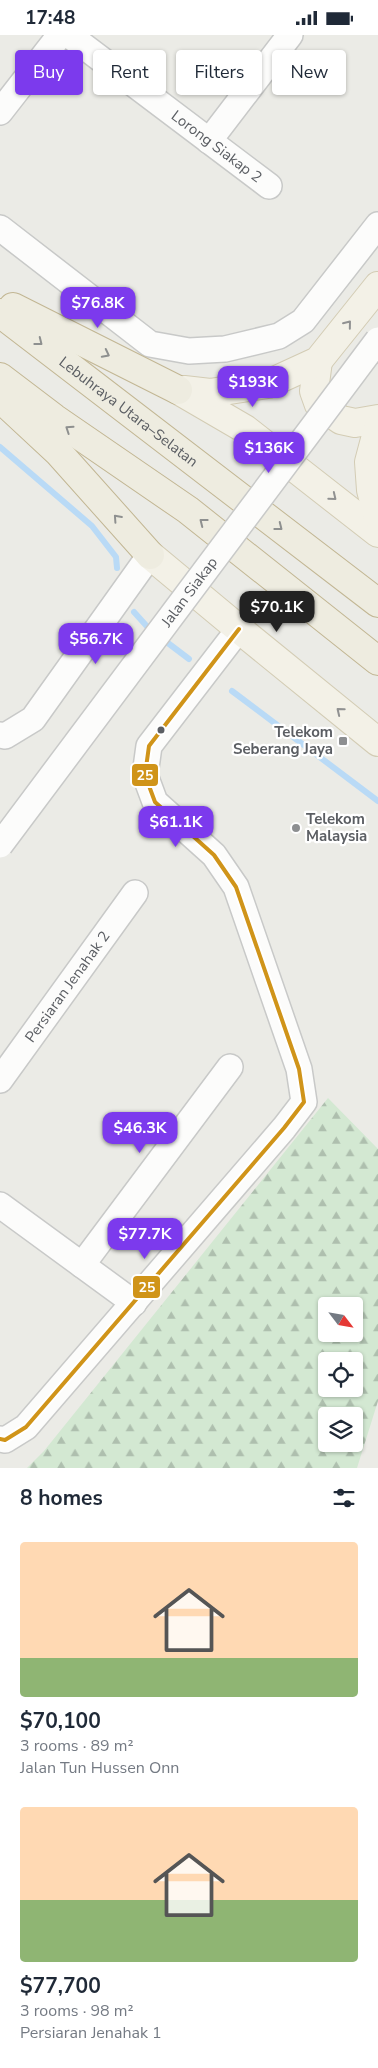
<!DOCTYPE html>
<html lang="en">
<head>
<meta charset="utf-8">
<style>
	body { margin:0; font-family:"Nunito Sans",sans-serif; background:#f2f2f3; color:#1f2937; height:100vh; display:flex; flex-direction:column; font-size:19px; white-space:nowrap }
	* { box-sizing:border-box; margin:0 }
	p { font-size:16px; color:#747a83 }
	.icon { flex:none; width:28px; height:28px; fill:none; stroke:currentColor; stroke-width:2; stroke-linecap:round; stroke-linejoin:round }
	.map { position:relative; height:1433px; overflow:hidden }
	.details { display:flex; flex-direction:column; background:#fff; flex:1 }
	.details>* { flex:none }
	.banner { position:absolute; left:15px; top:15px; width:349px; height:45px; display:flex; gap:10px }
	.needle { width:32px; rotate:121deg }
	.buttons { position:absolute; left:318px; top:1262px; display:grid; gap:10px }
	.buttons a { display:grid; place-items:center; width:45px; height:45px; border-radius:5px; background:#fff; box-shadow:0 1px 4px #0004; font-size:25px }
	.price { position:absolute; translate:-50% -42px; padding:0 11px; border-radius:10px; background:#7c3aed; color:#fff; font-size:16px; line-height:32px; filter:drop-shadow(0 1px 2px #0008) }
	.price::after { content:''; position:absolute; left:50%; top:30px; width:15px; height:11px; margin-left:-8px; background:inherit; clip-path:polygon(0 0,100% 0,50% 100%) }
	.price.on { background:#222; color:#fff }
	ul { padding:0; list-style:none }
	li { display:grid; align-content:center; gap:10px; height:265px; padding:0 20px }
	li span { display:grid; place-items:center; height:155px; border-radius:5px; color:#555 }
	li>.icon { margin-inline-start:auto }
	span .icon { width:90px; height:90px; fill:#fffc; stroke-width:1 }
	li b { font-size:21px }
	h2 { display:flex; justify-content:space-between; align-items:center; height:60px; padding:0 20px; font-size:21px }
	.pill { padding:0 18px; border-radius:5px; background:#fff; box-shadow:0 1px 4px #0004; font-size:18px; line-height:45px }
	.pill.on { background:#7c3aed; color:#fff }
	.status { display:flex; justify-content:space-between; align-items:center; height:35px; padding:0 25px; background:#fff; direction:ltr }
	.status svg { height:14px; fill:currentColor }
	.map>svg:first-child { display:block }
</style>
</head>
<body>
<div class="status"><b>17:48</b><svg viewBox="0 0 49 12"><path d="M0 12V9h3v3zM5 12V6h3v6zM10 12V3h3v9zM15 12V0h3v12zM26 1h20v11H26zM47 4h2v5h-2z"/></svg></div>
<div class="map">
<svg width="378" height="1433" viewBox="0 0 378 1433">
	<defs>
		<pattern id="forest-firs" width="22" height="20" patternUnits="userSpaceOnUse" patternTransform="scale(1.25)"><rect width="22" height="20" fill="#d3e8d2"/><path d="M5 1l3.5 6h-7zM16 11l3.5 6h-7z" fill="#aebfae"/></pattern>
	</defs>
	<rect width="100%" height="100%" fill="#ebebe6"/>
	<path fill="url(#forest-firs)" fill-rule="evenodd" d="M328,1063L378,1114V1366L357,1433H27L44,1416ZM326,1271H354V1299H326ZM326,1326H354V1354H326ZM326,1381H354V1409H326Z"/>
	<g fill="none" stroke-linecap="round" stroke-linejoin="round">
		<g stroke="#b9daf6" stroke-width="6">
			<path d="M0,412L92,491L116,522L117,533"/>
			<path d="M134,577L152,597"/>
			<path d="M160,602L189,624"/>
			<path d="M232,656L378,766"/>
		</g>
		<defs>
			<g id="minor">
				<path id="s1" d="M69,0L269,151"/>
				<path d="M0,77L60,0"/>
				<path d="M209,106L290,0"/>
				<path d="M0,193L150,309L189,316L225,314L279,301L303,286L378,190"/>
				<path d="M0,700L5,701L33,684L150,520"/>
				<path id="s2" d="M0,1045L135,858"/>
				<path d="M0,1170L134,1268"/>
				<path d="M82,1230L230,1032"/>
				<path d="M0,1404L5,1405L26,1392L284,1093L304,1067L299,1034L236,852L214,820L155,767L145,740L149,711L239,594"/>
			</g>
			<g id="major">
				<path d="M318,326L314,356L319,370L341,385L355,388L378,384"/>
				<path d="M178,355L245,394L378,498"/>
				<path d="M184,355L210,358L268,349L318,326L378,251"/>
				<path d="M378,393L369,427L371,455L378,482"/>
				<path d="M150,520L239,594L378,707"/>
			</g>
			<g id="highway">
				<path d="M13,272L178,355"/>
				<path id="s3" d="M0,278L378,568"/>
				<path d="M0,342L54,383L188,475L378,626"/>
				<path d="M0,363L58,417L150,520"/>
			</g>
		</defs>
		<use href="#minor" stroke="#c8c9c8" stroke-width="28"/>
		<use href="#major" stroke="#d3ccb4" stroke-width="30"/>
		<use href="#highway" stroke="#c2b693" stroke-width="30"/>
		<use href="#minor" stroke="#fcfcfb" stroke-width="25"/>
		<use href="#major" stroke="#f3f1e7" stroke-width="28"/>
		<use href="#highway" stroke="#eeece0" stroke-width="28"/>
		<defs>
			<g id="minor-bridge">
				<path id="s4" d="M0,810L378,305"/>
			</g>
		</defs>
		<use href="#minor-bridge" stroke="#c8c9c8" stroke-width="28" stroke-linecap="butt"/>
		<use href="#minor-bridge" stroke="#fcfcfb" stroke-width="25"/>
		<defs>
			<path id="bus-1" d="M0,1404L5,1405L26,1392L284,1093L304,1067L299,1034L236,852L214,820L155,767L145,740L149,711L239,594"/>
		</defs>
		<use href="#bus-1" stroke="#fff" stroke-width="8"/>
		<use href="#bus-1" stroke="#d09419" stroke-width="4"/>
	</g>
	<defs><path id="oneway-chevron" d="M-2-3.5L2.5 0L-2 3.5" fill="none" stroke-width="1.6" stroke-linecap="round" stroke-linejoin="round" transform="scale(1.25)"/></defs>
	<g stroke="#909191">
		<use href="#oneway-chevron" transform="translate(348 289) rotate(-51)"/>
		<use href="#oneway-chevron" transform="translate(333 462) rotate(39)"/>
		<use href="#oneway-chevron" transform="translate(340 676) rotate(-141)"/>
	</g>
	<g stroke="#8e908f">
		<use href="#oneway-chevron" transform="translate(39 307) rotate(38)"/>
		<use href="#oneway-chevron" transform="translate(106 319) rotate(27)"/>
		<use href="#oneway-chevron" transform="translate(69 394) rotate(-146)"/>
		<use href="#oneway-chevron" transform="translate(117 483) rotate(-132)"/>
		<use href="#oneway-chevron" transform="translate(203 487) rotate(-142)"/>
		<use href="#oneway-chevron" transform="translate(279 492) rotate(38)"/>
	</g>
	<circle fill="#5b5e63" stroke="#fff" stroke-width="2" cx="161" cy="695" r="4.5"/>
	<g fill="#8d8f91" stroke="#fff" stroke-width="2">
		<rect x="338" y="701" width="10" height="10" rx="2.5"/>
		<circle cx="296" cy="793" r="5"/>
	</g>
	<g text-anchor="middle" dominant-baseline="central" stroke-width="4.5" stroke-linejoin="round" paint-order="stroke">
		<g font-size="15" fill="#5b5e63" stroke="#fff">
			<text stroke="none"><textPath href="#s1" startOffset="185">Lorong Siakap 2</textPath></text>
			<text stroke="none"><textPath href="#s3" startOffset="162">Lebuhraya Utara–Selatan</textPath></text>
			<text stroke="none"><textPath href="#s4" startOffset="316">Jalan Siakap</textPath></text>
			<text stroke="none"><textPath href="#s2" startOffset="115">Persiaran Jenahak 2</textPath></text>
		</g>
		<g font-size="15" font-weight="bold" fill="#5b5e63" stroke="#fff" text-anchor="end">
			<text x="333" y="697">Telekom<tspan x="333" dy="17">Seberang Jaya</tspan></text>
			<text x="306" y="784" text-anchor="start">Telekom<tspan x="306" dy="17">Malaysia</tspan></text>
		</g>
	</g>
	<g stroke="#fff" stroke-width="2">
		<rect x="131" y="728" width="28" height="24" rx="5" fill="#d09419"/>
		<rect x="132" y="1240" width="29" height="24" rx="5" fill="#d09419"/>
	</g>
	<g font-size="14" text-anchor="middle" font-weight="bold" fill="#fff">
		<text x="145" y="745">25</text>
		<text x="147" y="1257">25</text>
	</g>
</svg>
<div class="buttons">
<a><svg class="needle" viewBox="-14 -14 28 28"><path d="M0-13l5 13h-10z" fill="#e53935"/><path d="M0 13l5-13h-10z" fill="#747a83"/></svg></a>
<a><svg class="icon" aria-label="locate" viewBox="0 0 24 24"><circle cx="12" cy="12" r="6"/><path d="M12 2v4M12 18v4M2 12h4M18 12h4"/></svg></a>
<a><svg class="icon" aria-label="layers" viewBox="0 0 24 24"><path d="M12 4l9 5-9 5-9-5zM3 14l9 5 9-5"/></svg></a>
</div>
<b class="price" style="left:98px;top:294px">$76.8K</b>
<b class="price" style="left:253px;top:373px">$193K</b>
<b class="price" style="left:269px;top:439px">$136K</b>
<b class="price on" style="left:277px;top:598px">$70.1K</b>
<b class="price" style="left:96px;top:630px">$56.7K</b>
<b class="price" style="left:176px;top:813px">$61.1K</b>
<b class="price" style="left:140px;top:1119px">$46.3K</b>
<b class="price" style="left:145px;top:1225px">$77.7K</b>
<div class="banner">
<a class="pill on">Buy</a>
<a class="pill">Rent</a>
<a class="pill">Filters</a>
<a class="pill">New</a>
</div>
</div>
<section class="details">
<h2>8 homes<svg class="icon" aria-label="filters" viewBox="0 0 24 24"><path d="M4 7h16M4 17h16"/><circle cx="9" cy="7" r="2"/><circle cx="15" cy="17" r="2"/></svg></h2>
<ul>
<li><span style="background:linear-gradient(#ffd9b3 75%,#8fb573 0)"><svg class="icon" aria-label="home" viewBox="0 0 24 24"><path d="M3 11l9-7 9 7M6 9v11h12V9"/></svg></span><div><b>$70,100</b><p>3 rooms · 89 m²</p><p>Jalan Tun Hussen Onn</p></div></li>
<li><span style="background:linear-gradient(#ffd9b3 60%,#8fb573 0)"><svg class="icon" aria-label="home" viewBox="0 0 24 24"><path d="M3 11l9-7 9 7M6 9v11h12V9"/></svg></span><div><b>$77,700</b><p>3 rooms · 98 m²</p><p>Persiaran Jenahak 1</p></div></li>
</ul>
</section>
</body>
</html>
